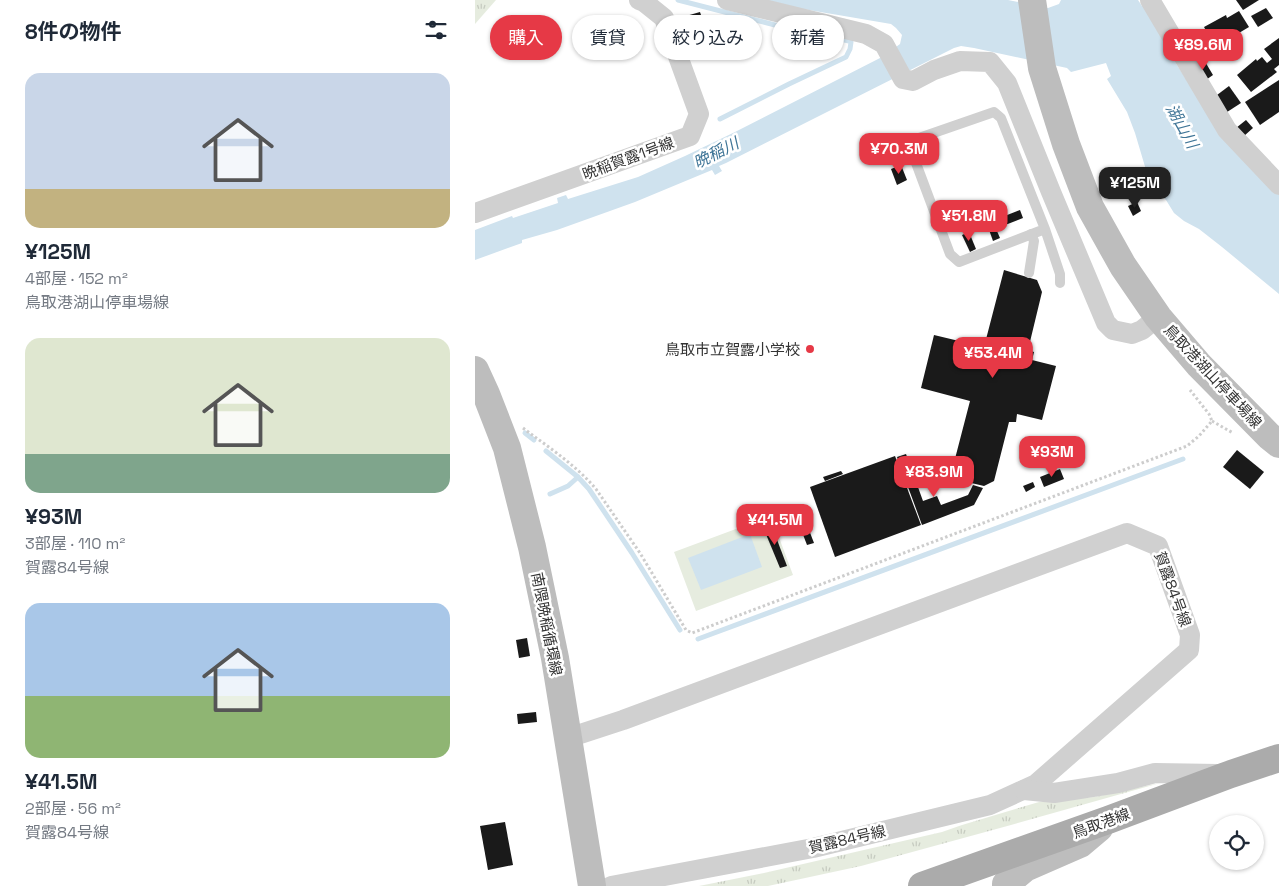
<!DOCTYPE html>
<html lang="ja">
<head>
<meta charset="utf-8">
<style>
	body { margin:0; font-family:"Space Grotesk","Noto Sans JP",sans-serif; background:#f2f2f3; color:#1f2937; height:100vh; display:flex; flex-direction:column; font-size:19px; white-space:nowrap }
	* { box-sizing:border-box; margin:0 }
	p { font-size:16px; color:#747a83 }
	.icon { flex:none; width:28px; height:28px; fill:none; stroke:currentColor; stroke-width:2; stroke-linecap:round; stroke-linejoin:round }
	.map { position:relative; flex:1; overflow:hidden }
	.details { display:flex; flex-direction:column; background:#fff; width:475px }
	.details>* { flex:none }
	.top-card { position:absolute; left:15px; top:15px; width:475px; height:45px; display:flex; gap:10px }
	.controls { position:absolute; left:734px; top:815px; display:grid; gap:10px }
	.controls a { display:grid; place-items:center; width:55px; height:55px; border-radius:50%; background:#fff; box-shadow:0 1px 4px #0004; font-size:25px }
	.price { position:absolute; translate:-50% -42px; padding:0 11px; border-radius:10px; background:#e63946; color:#fff; font-size:16px; line-height:32px; filter:drop-shadow(0 1px 2px #0008) }
	.price::after { content:''; position:absolute; left:50%; top:30px; width:15px; height:11px; margin-left:-8px; background:inherit; clip-path:polygon(0 0,100% 0,50% 100%) }
	.price.active { background:#222; color:#fff }
	ul { padding:0; list-style:none }
	li { display:grid; align-content:center; gap:10px; height:265px; padding:0 25px }
	li span { display:grid; place-items:center; height:155px; border-radius:15px; color:#555 }
	li>.icon { margin-inline-start:auto }
	span .icon { width:90px; height:90px; fill:#fffc; stroke-width:1 }
	li b { font-size:21px }
	h2 { display:flex; justify-content:space-between; align-items:center; height:60px; padding:0 25px; font-size:21px }
	.chip { padding:0 18px; border-radius:22px; background:#fff; box-shadow:0 1px 4px #0004; font-size:18px; line-height:45px }
	.chip.active { background:#e63946; color:#fff }
	main { display:flex; flex:1; min-height:0 }
	.map>svg:first-child { display:block }
</style>
</head>
<body>
<main>
<section class="details">
<h2>8件の物件<svg class="icon" aria-label="filters" viewBox="0 0 24 24"><path d="M4 7h16M4 17h16"/><circle cx="9" cy="7" r="2"/><circle cx="15" cy="17" r="2"/></svg></h2>
<ul>
<li><span style="background:linear-gradient(#c9d6e8 75%,#c2b280 0)"><svg class="icon" aria-label="home" viewBox="0 0 24 24"><path d="M3 11l9-7 9 7M6 9v11h12V9"/></svg></span><div><b>¥125M</b><p>4部屋 · 152 m²</p><p>鳥取港湖山停車場線</p></div></li>
<li><span style="background:linear-gradient(#dfe7d0 75%,#7fa58c 0)"><svg class="icon" aria-label="home" viewBox="0 0 24 24"><path d="M3 11l9-7 9 7M6 9v11h12V9"/></svg></span><div><b>¥93M</b><p>3部屋 · 110 m²</p><p>賀露84号線</p></div></li>
<li><span style="background:linear-gradient(#a9c7e8 60%,#8fb573 0)"><svg class="icon" aria-label="home" viewBox="0 0 24 24"><path d="M3 11l9-7 9 7M6 9v11h12V9"/></svg></span><div><b>¥41.5M</b><p>2部屋 · 56 m²</p><p>賀露84号線</p></div></li>
</ul>
</section>
<div class="map">
<svg width="804" height="886" viewBox="0 0 804 886">
	<defs>
		<pattern id="grass-tufts" width="24" height="20" patternUnits="userSpaceOnUse" patternTransform="scale(1.25)"><rect width="24" height="20" fill="#e6ecdf"/><path d="M3 7l-1-3M5 7V3M7 7l1-3M15 17l-1-3M17 17v-4M19 17l1-3" fill="none" stroke="#c6cbc0"/></pattern>
	</defs>
	<rect width="100%" height="100%" fill="#fff"/>
	<g fill="url(#grass-tufts)">
		<path d="M0,0H21L0,24Z"/>
		<path d="M685,783L536,825L386,866L293,886H224L289,873L467,832L487,825L564,802L619,797Z"/>
	</g>
	<path fill="#e6ecdf" d="M296,516L318,575L221,611L199,552Z"/>
	<g fill="#cfe2ee">
		<path d="M291,0H533L573,8L584,4L586,0H663L667,6H670L702,65L728,106L775,164L804,195V294L747,247L724,229L709,221L699,213L691,200L684,193L674,180L660,133L652,112L632,79L636,76L631,63L596,72L592,68L499,48L486,46L479,48L251,163L244,166L247,171L240,175L237,170L160,202L82,230L47,240V243L0,260V230L37,216L38,218L83,203L82,198L91,195L93,199L163,177L210,156L260,132L407,57L425,44L427,35L421,28L416,24L328,9Z"/>
		<path d="M275,534L287,567L226,590L213,558Z"/>
	</g>
	<g fill="none" stroke-linecap="round" stroke-linejoin="round">
		<g stroke="#cfe2ee" stroke-width="5">
			<path d="M203,0L300,25L374,41"/>
			<path d="M245,119L314,84L371,57L375,49L376,42"/>
			<path d="M50,433L59,440"/>
			<path d="M71,451L103,477L114,489L157,553L205,630"/>
			<path d="M75,494L93,486L103,477"/>
			<path d="M223,639L708,459"/>
		</g>
	</g>
	<g fill="#1a1a1a">
		<path d="M761,0H784L768,10Z"/>
		<path d="M791,8L798,18L783,27L776,16Z"/>
		<path d="M764,11L774,27L742,46L738,41L737,42L729,27L751,15L752,18Z"/>
		<path d="M225,12L231,30L216,34L211,16Z"/>
		<path d="M232,32L238,49L223,54L217,37Z"/>
		<path d="M804,38V65L799,69L802,72L776,92L762,75L781,59L782,61L787,57L792,63L797,59L789,49Z"/>
		<path d="M729,60L738,75L728,82L719,66Z"/>
		<path d="M804,80V112L785,125L770,102Z"/>
		<path d="M754,86L766,103L749,114L738,98Z"/>
		<path d="M771,120L778,128L769,136L761,128Z"/>
		<path d="M426,165L432,180L422,185L416,169Z"/>
		<path d="M662,202L666,211L658,216L653,206Z"/>
		<path d="M545,210L548,218L525,227L522,219Z"/>
		<path d="M518,222L525,238L518,241L512,224Z"/>
		<path d="M494,232L501,249L495,252L487,235Z"/>
		<path d="M529,270L562,280L567,292L553,350L559,352L557,360L581,366L567,420L542,414L541,422H534L519,481L509,486L475,478L495,401L446,388L459,335L509,347Z"/>
		<path d="M762,450L789,472L775,489L748,467Z"/>
		<path d="M431,454L448,501L462,496L466,505L493,495L498,485L508,488L499,505L447,525L422,457Z"/>
		<path d="M420,456L446,525L360,557L335,487Z"/>
		<path d="M585,469L589,479L569,487L565,477Z"/>
		<path d="M366,471L368,474L350,481L348,477Z"/>
		<path d="M558,482L560,487L551,492L548,486Z"/>
		<path d="M328,514L333,527L326,529L321,517Z"/>
		<path d="M296,524L312,566L305,568L288,527Z"/>
		<path d="M334,530L339,543L332,545L327,532Z"/>
		<path d="M52,638L55,656L44,658L41,640Z"/>
		<path d="M61,712L62,722L43,724L42,714Z"/>
		<path d="M30,822L38,865L13,870L5,826Z"/>
	</g>
	<g fill="none" stroke-linecap="round" stroke-linejoin="round">
		<g stroke="#cdcdcd" stroke-width="3" stroke-dasharray="2.5 2.5" stroke-linecap="butt">
			<path d="M737,421L758,433"/>
			<path d="M48,428C73,447 101,465 121,489L165,553L211,630L217,633L712,446L724,436L737,421L734,414L715,390"/>
		</g>
		<g stroke="#d0d0d0" stroke-width="10">
			<path d="M570,229L484,262L475,254L435,147L444,138L519,112L526,118L570,229L585,274V283"/>
			<path d="M554,273L559,241L556,234"/>
		</g>
		<g stroke="#d0d0d0" stroke-width="20">
			<path d="M252,0L391,34L409,44L428,79L438,81L459,70L485,61L515,62L532,83L576,192L631,323L638,330L657,334L667,330L683,317"/>
			<path d="M675,0L752,130L804,185"/>
			<path d="M0,213L215,136L224,114L189,18L169,2L164,0"/>
			<path d="M93,738L148,720L652,533L683,546L715,635L714,650L561,784L515,805L338,848L136,886"/>
			<path d="M549,790L579,793L643,783L680,773L744,774"/>
		</g>
		<g stroke="#bdbdbd" stroke-width="28">
			<path d="M557,0L567,68L591,144L615,207L648,266L683,317L724,365L794,436L804,444"/>
			<path d="M0,370L11,394L32,448L57,547L80,658L117,886"/>
			<path d="M531,886V884L550,868L605,844L624,828"/>
		</g>
		<path stroke="#ababab" stroke-width="28" d="M447,886L633,820L756,774L804,758"/>
	</g>
	<circle fill="#e63946" stroke="#fff" stroke-width="2" cx="335" cy="349" r="5"/>
	<g text-anchor="middle" dominant-baseline="central" stroke-width="5" stroke-linejoin="round" paint-order="stroke">
		<g font-size="15" fill="#333" stroke="#fff">
			<text transform="translate(153 158) rotate(-20)">晩稲賀露1号線</text>
			<text transform="translate(738 376) rotate(47)">鳥取港湖山停車場線</text>
			<text transform="translate(698 589) rotate(70)">賀露84号線</text>
			<text transform="translate(72 624) rotate(79)">南隈晩稲循環線</text>
			<text transform="translate(626 823) rotate(-20)">鳥取港線</text>
			<text transform="translate(372 839) rotate(-13)">賀露84号線</text>
		</g>
		<g font-size="15" fill="#333" stroke="#fff" text-anchor="end">
			<text x="325" y="349">鳥取市立賀露小学校</text>
		</g>
		<g font-size="16" font-style="italic" fill="#3f7597" stroke="#fff">
			<text transform="translate(707 126) rotate(61)">湖山川</text>
			<text transform="translate(241 153) rotate(-27)">晩稲川</text>
		</g>
	</g>
</svg>
<div class="controls">
<a><svg class="icon" aria-label="locate" viewBox="0 0 24 24"><circle cx="12" cy="12" r="6"/><path d="M12 2v4M12 18v4M2 12h4M18 12h4"/></svg></a>
</div>
<b class="price" style="left:728px;top:71px">¥89.6M</b>
<b class="price" style="left:424px;top:175px">¥70.3M</b>
<b class="price active" style="left:660px;top:209px">¥125M</b>
<b class="price" style="left:494px;top:242px">¥51.8M</b>
<b class="price" style="left:518px;top:379px">¥53.4M</b>
<b class="price" style="left:577px;top:478px">¥93M</b>
<b class="price" style="left:459px;top:498px">¥83.9M</b>
<b class="price" style="left:300px;top:546px">¥41.5M</b>
<div class="top-card">
<a class="chip active">購入</a>
<a class="chip">賃貸</a>
<a class="chip">絞り込み</a>
<a class="chip">新着</a>
</div>
</div>
</main>
</body>
</html>
